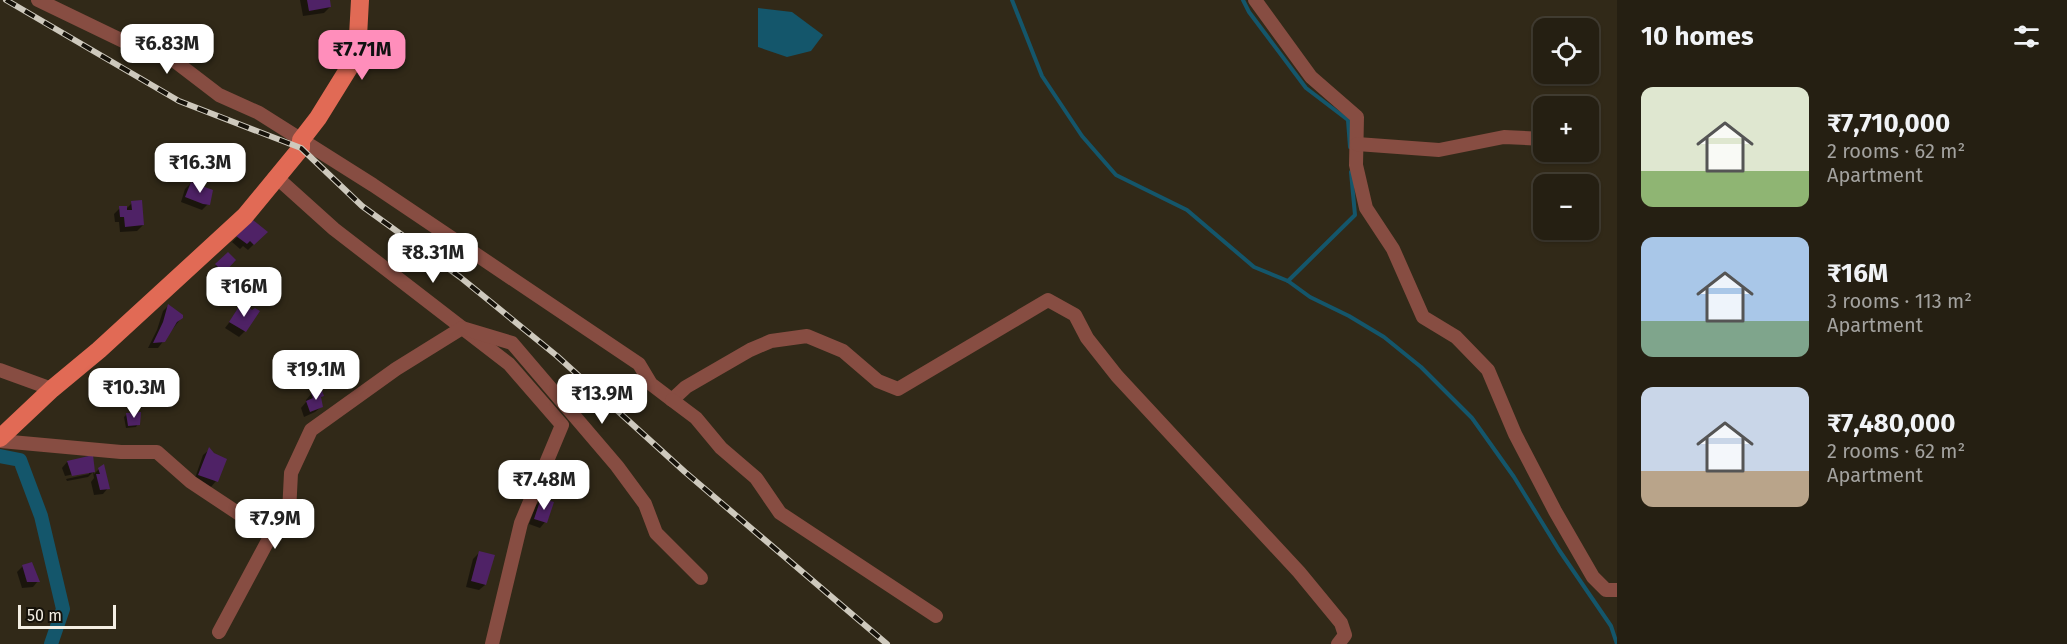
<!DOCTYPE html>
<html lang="en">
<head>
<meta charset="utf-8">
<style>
	body { margin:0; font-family:"Fira Sans",sans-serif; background:#312c20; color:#f1f3f6; height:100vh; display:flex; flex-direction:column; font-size:22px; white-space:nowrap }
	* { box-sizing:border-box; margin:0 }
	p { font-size:20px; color:#a3a29f }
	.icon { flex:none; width:33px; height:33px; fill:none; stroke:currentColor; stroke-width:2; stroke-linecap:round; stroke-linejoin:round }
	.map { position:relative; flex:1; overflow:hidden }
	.sheet { display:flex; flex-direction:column; background:#251f12; width:450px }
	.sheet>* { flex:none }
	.controls { position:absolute; left:1533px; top:18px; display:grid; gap:12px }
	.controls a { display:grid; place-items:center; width:66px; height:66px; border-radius:12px; background:#251f12; box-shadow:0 2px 4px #0004,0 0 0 2px #423d32; font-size:30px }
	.scale { position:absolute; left:18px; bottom:15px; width:98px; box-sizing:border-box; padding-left:6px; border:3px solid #f4efe4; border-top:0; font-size:16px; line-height:21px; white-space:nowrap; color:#f4efe4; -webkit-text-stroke:4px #16120a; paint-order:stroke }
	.price { position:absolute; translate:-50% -51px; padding:0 14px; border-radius:12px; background:#fff; color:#222; font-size:20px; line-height:39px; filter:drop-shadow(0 2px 3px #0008) }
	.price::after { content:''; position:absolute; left:50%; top:36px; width:18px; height:14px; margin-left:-9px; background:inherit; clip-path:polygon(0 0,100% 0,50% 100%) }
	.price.active { background:#ff8ebb; color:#111 }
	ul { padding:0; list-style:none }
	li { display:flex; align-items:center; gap:18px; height:150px; padding:0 24px }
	li span { display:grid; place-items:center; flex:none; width:168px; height:120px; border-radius:12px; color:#555 }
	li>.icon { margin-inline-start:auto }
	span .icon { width:72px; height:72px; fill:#fffc; stroke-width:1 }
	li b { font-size:26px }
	h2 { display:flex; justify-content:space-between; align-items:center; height:72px; padding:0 24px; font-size:26px }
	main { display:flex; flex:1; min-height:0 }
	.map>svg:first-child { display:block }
</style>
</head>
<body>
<main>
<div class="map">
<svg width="1617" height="644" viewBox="0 0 1617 644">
	<rect width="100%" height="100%" fill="#312918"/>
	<path fill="#14566b" d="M758,8L792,12L823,35L811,51L787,57L758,47Z"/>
	<g fill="#0007">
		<path d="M300,0H329L330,7L324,13L303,16Z"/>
		<path d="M191,183L208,204L202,210L181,202L185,189Z"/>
		<path d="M132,203L143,225L137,231L120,232L119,222H115L114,214L120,208L126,209Z"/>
		<path d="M253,222L266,232L248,250L243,246L240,249L232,242Z"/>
		<path d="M228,254L234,260L218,278L210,271Z"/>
		<path d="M168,306L182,317L158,348H148L157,330L163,311Z"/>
		<path d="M241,307L245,331L239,337L225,328Z"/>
		<path d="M321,390V407L315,412L304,417L301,408L306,402V400L311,394Z"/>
		<path d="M126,415L138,424L136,427L126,428L124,417Z"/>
		<path d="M209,450L216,481L211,487L194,481L203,455Z"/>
		<path d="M92,457L94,474L99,469L108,488L103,494L94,495L91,482L94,478L93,472L88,477L67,481L66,479L89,474V471L65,476L62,468L67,462Z"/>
		<path d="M542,499L545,522L540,528L529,524L536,505Z"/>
		<path d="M479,553L493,556L485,585L479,590L466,587L473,559Z"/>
		<path d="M23,566L38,581L33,587L22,588L17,572Z"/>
	</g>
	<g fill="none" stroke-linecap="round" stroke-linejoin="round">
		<g stroke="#14566b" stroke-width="4">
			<path d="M1012,0L1042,76L1082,136L1116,175L1187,210L1254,267L1288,281L1310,297L1349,316L1384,337L1421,367L1472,418L1514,477L1559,550L1611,626L1617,644"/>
			<path d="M1243,0L1249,12L1306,88L1348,120L1350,147"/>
			<path d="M1288,281L1355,215L1351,172"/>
		</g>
		<path stroke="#14566b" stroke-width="14" d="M0,456L20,460L41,516L63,609L51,644"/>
	</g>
	<g fill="#4f2266">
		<path d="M307,0H330L331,7L309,11Z"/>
		<path d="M191,182L213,190L210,205L203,204L185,197Z"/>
		<path d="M142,200L144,225L125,227L124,217H120L119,206H127V210H132L131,201Z"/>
		<path d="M253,220L268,232L254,245L250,241L247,244L236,236Z"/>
		<path d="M228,252L236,260L224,273L215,264Z"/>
		<path d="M168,304L183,315V318L177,322L165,342L153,343L163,322Z"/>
		<path d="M240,305L244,307L246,305L252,310L255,308L260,311L246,332L229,322Z"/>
		<path d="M321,388L324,396L321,397L323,407L310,412L306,401L313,398L311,393Z"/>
		<path d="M141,412L140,425L128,426L126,413Z"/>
		<path d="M209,447L214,453L227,459L218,482L198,475Z"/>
		<path d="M93,455L95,472L72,476L67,461Z"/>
		<path d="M104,464L110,489L100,490L96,474H100L98,468Z"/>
		<path d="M541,498L554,502L547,523L534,519Z"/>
		<path d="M479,551L495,555L486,585L471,581Z"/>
		<path d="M32,562L40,582H27L22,565Z"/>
	</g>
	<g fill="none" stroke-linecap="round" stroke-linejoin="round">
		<g stroke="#874d42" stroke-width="14">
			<path d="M38,0L150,54L172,59L219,95L259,113L373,185L639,364L651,384L672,400L686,387L750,350L771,341L807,336L843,351L878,381L898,389L1048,300L1075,315L1087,338L1117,376L1299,572L1341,623L1345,635L1338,644"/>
			<path d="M1255,0L1311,77L1357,117L1356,165L1366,208L1393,249L1423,317L1456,337L1488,370L1515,434L1555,511L1593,577L1606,590H1617"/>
			<path d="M1357,144L1439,150L1504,137L1544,139"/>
			<path d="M274,178L284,184L334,229L509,364L562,425L521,523L492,644"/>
			<path d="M0,370L52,389"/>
			<path d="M672,400L696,418L721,448L756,478L780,513L936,616"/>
			<path d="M0,441L121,452H157L191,482L271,535L289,513L291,473L311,430L396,369L462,328L512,343L617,466L645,504L656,533L701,578"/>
			<path d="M219,632L271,535"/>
		</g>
		<path stroke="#e16a55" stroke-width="18" d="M0,438L52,389L99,350L245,216L301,148V140L318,118L357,55L360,0"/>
		<defs>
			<path id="rail" d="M6,0L179,101L301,148L362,206L460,277L557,356L685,472L887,644"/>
		</defs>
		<use href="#rail" stroke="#cec9bd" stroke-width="6"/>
		<use href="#rail" stroke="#16120a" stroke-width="4" stroke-dasharray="11" stroke-linecap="butt"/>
	</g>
</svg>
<div class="controls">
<a><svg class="icon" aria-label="locate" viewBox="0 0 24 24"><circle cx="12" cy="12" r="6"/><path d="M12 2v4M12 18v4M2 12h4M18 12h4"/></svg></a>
<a>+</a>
<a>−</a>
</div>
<div class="scale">50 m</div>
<b class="price" style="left:167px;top:75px">₹6.83M</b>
<b class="price active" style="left:362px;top:81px">₹7.71M</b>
<b class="price" style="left:200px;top:194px">₹16.3M</b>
<b class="price" style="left:433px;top:284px">₹8.31M</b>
<b class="price" style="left:244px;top:318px">₹16M</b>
<b class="price" style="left:316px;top:401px">₹19.1M</b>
<b class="price" style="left:134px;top:419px">₹10.3M</b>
<b class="price" style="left:602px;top:425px">₹13.9M</b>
<b class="price" style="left:544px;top:511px">₹7.48M</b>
<b class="price" style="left:275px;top:550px">₹7.9M</b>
</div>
<section class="sheet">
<h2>10 homes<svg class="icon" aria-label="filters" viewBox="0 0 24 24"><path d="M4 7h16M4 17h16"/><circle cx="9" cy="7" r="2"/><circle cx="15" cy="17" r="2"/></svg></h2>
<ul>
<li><span style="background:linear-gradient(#dfe7d0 70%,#8fb573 0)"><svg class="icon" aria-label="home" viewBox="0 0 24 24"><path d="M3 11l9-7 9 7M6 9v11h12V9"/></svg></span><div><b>₹7,710,000</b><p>2 rooms · 62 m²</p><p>Apartment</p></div></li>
<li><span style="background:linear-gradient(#a9c7e8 70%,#7fa58c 0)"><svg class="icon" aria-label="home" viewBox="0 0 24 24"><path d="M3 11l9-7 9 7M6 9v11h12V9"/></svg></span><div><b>₹16M</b><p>3 rooms · 113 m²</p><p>Apartment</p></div></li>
<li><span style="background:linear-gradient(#c9d6e8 70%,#b9a48a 0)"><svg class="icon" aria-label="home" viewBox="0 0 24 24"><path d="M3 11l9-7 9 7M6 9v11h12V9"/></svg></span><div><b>₹7,480,000</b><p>2 rooms · 62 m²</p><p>Apartment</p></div></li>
</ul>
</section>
</main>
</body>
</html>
